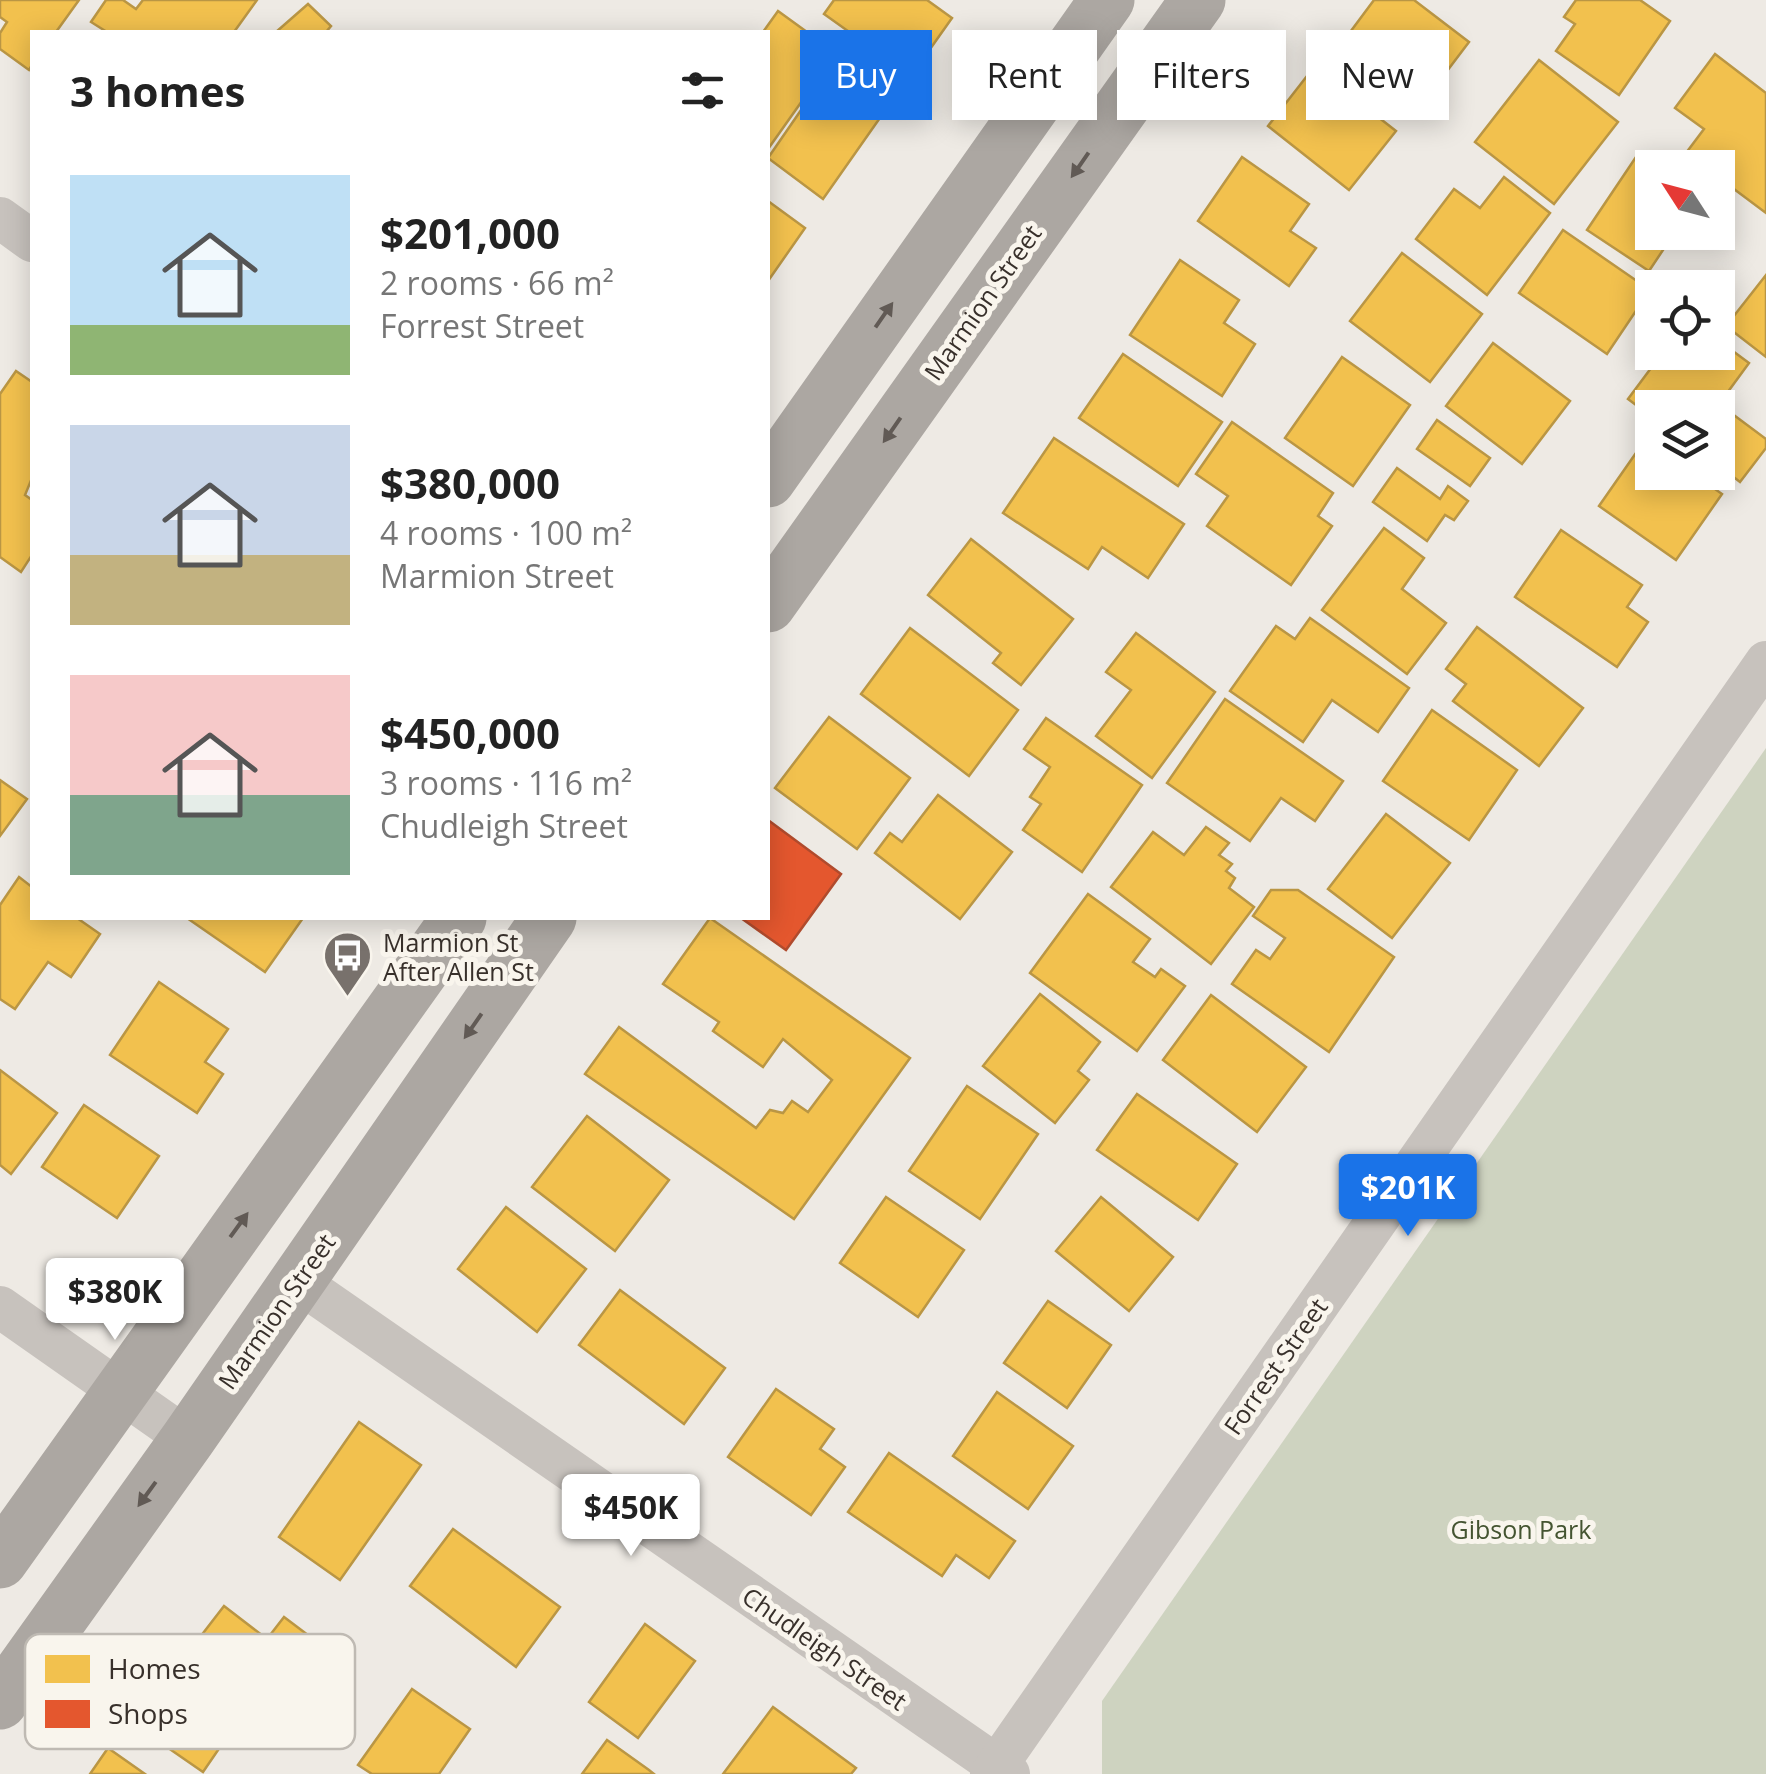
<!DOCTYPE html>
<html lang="en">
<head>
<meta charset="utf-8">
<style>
	body { margin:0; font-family:"Open Sans",sans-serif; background:#f2f2f2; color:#222; height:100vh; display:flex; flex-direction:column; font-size:38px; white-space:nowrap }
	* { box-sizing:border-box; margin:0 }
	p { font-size:32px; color:#767676 }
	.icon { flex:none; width:55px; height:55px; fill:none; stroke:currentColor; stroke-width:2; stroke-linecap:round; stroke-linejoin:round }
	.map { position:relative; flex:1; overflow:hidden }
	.panel { position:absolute; left:30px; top:30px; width:740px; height:890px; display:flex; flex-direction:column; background:#fff; border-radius:0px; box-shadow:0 5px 25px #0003 }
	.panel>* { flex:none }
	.banner { position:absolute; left:800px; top:30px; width:815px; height:90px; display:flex; gap:20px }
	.needle { width:65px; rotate:306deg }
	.tools { position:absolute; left:1635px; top:150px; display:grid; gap:20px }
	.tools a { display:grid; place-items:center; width:100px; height:100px; border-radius:0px; background:#fff; box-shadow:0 5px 25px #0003; font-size:50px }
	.price { position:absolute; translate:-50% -85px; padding:0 22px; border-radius:10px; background:#fff; color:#222; font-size:32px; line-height:65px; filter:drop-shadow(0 2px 5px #0008) }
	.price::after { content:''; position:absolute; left:50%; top:60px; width:30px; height:22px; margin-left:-15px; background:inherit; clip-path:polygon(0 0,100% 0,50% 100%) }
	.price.on { background:#1a73e8; color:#fff }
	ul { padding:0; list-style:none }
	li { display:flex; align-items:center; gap:30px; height:250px; padding:0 40px }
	li span { display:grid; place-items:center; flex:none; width:280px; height:200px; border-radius:0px; color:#555 }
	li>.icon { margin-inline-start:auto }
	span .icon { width:120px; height:120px; fill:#fffc; stroke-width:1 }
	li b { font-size:42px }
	h2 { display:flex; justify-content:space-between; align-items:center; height:120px; padding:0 40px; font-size:42px }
	.chip { padding:0 35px; border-radius:0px; background:#fff; box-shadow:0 5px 25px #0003; font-size:35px; line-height:90px }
	.chip.on { background:#1a73e8; color:#fff }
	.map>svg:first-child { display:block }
</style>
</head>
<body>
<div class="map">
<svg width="1766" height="1774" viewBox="0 0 1766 1774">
	<rect width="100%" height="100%" fill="#eeeae4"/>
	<path fill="#ced3c0" d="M1766,748V1774H1102V1701Z"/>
	<g fill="#f2c14e" stroke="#ba9644" stroke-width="2.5">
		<path d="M0,0H79L56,32H32V65L29,70L0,49V33L7,22L0,17Z"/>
		<path d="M106,0H123L136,9L143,0H257L234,32H107L91,22Z"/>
		<path d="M834,0H927L952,18L911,76L824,14Z"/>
		<path d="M1374,0H1414L1469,42L1416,112L1336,51Z"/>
		<path d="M1576,0H1640L1670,21L1619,95L1556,51L1575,24L1564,17Z"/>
		<path d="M308,4L331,26L326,32H276Z"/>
		<path d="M778,11L836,53L768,149V32H763Z"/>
		<path d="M1715,54L1766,93V213L1718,177V168H1706L1686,153L1704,129L1675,108Z"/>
		<path d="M839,55L896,95L823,199L768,158Z"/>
		<path d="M1539,60L1618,122L1554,204L1475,142Z"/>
		<path d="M1314,67L1396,131L1349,190L1268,126Z"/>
		<path d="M1638,154L1658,168H1652V232H1675L1649,271L1587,230Z"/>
		<path d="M1242,157L1309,204L1290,231L1316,248L1289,286L1198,221Z"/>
		<path d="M1504,177L1550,213L1487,295L1416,239L1454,189L1480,208Z"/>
		<path d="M768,201L805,228L768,281Z"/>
		<path d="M1563,230L1650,290L1607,354L1519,293Z"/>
		<path d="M1402,253L1482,314L1430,382L1350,321Z"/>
		<path d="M1180,260L1239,300L1224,323L1255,344L1222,396L1130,335Z"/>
		<path d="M1766,275V357L1726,326Z"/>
		<path d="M1718,340L1749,363L1719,404L1766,439V448L1740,482L1718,465V408H1652V417L1628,399L1663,352H1718Z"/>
		<path d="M1493,343L1570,401L1522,464L1446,406Z"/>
		<path d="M1123,354L1222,422L1178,486L1079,418Z"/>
		<path d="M1342,357L1410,405L1353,486L1285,438Z"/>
		<path d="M16,371L32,382V478L25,495L32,500V555L21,572L0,557V394Z"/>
		<path d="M1437,420L1490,458L1470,486L1417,449Z"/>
		<path d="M1232,422L1333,493L1318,516L1332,526L1291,585L1207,526L1228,496L1196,474Z"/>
		<path d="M1054,438L1184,524L1148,578L1102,547L1088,569L1003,513Z"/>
		<path d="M1645,440L1652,445V472H1691L1722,494L1676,560L1599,506Z"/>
		<path d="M1397,468L1440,499L1448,486L1468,501L1454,520L1445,515L1427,541L1373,502Z"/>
		<path d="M1384,528L1424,558L1402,589L1446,623L1407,674L1322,610Z"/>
		<path d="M1561,530L1642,585L1627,607L1648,622L1617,667L1515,597Z"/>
		<path d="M971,539L1073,619L1021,685L993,663L1001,653L928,595Z"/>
		<path d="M1310,618L1409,688L1378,732L1332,700L1303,742L1230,691L1276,626L1295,639Z"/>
		<path d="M1477,627L1583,708L1539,766L1453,701L1466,684L1446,669Z"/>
		<path d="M910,628L1018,710L969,776L861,694Z"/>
		<path d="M1136,633L1215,692L1152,778L1096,736L1131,690L1106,672Z"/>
		<path d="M1225,699L1343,781L1315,821L1281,798L1250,841L1167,783Z"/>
		<path d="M1432,710L1517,770L1469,840L1383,781Z"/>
		<path d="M829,717L910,778L857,849L775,788Z"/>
		<path d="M1046,718L1142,785L1082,872L1023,830L1041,804L1030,797L1050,767L1024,749Z"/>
		<path d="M0,780L27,799L0,836Z"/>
		<path d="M938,795L1012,852L960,919L875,853L890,833L902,842Z"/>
		<path d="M1386,814L1450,863L1392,938L1328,889Z"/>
		<path d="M1206,827L1229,843L1219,855L1232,864L1226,871L1235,878L1229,888L1254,907L1211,964L1111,887L1153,832L1184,855Z"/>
		<path d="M19,877L32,887V918H77L100,934L71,977L48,962L15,1009L0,999V905Z"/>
		<path d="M1271,890H1298L1394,957L1329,1052L1232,984L1256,950L1270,959L1285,938L1253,916Z"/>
		<path d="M1088,894L1150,939L1133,962L1155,977L1161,969L1185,986L1137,1051L1030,973Z"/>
		<path d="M187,918H303L265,972Z"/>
		<path d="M710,918L910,1058L794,1219L585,1074L619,1027L756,1128L770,1110L783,1113L792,1101L808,1112L832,1080L783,1039L763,1067L713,1031L719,1022L663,984Z"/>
		<path d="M159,982L228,1029L205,1062L223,1074L197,1113L110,1055Z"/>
		<path d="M1040,994L1100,1042L1078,1071L1089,1080L1055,1123L983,1066Z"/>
		<path d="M1211,995L1306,1067L1257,1132L1163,1060Z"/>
		<path d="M0,1070L57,1113L11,1174L0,1165Z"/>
		<path d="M967,1086L1038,1134L980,1219L909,1171Z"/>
		<path d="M1137,1094L1237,1164L1198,1220L1097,1150Z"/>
		<path d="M84,1105L159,1156L117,1218L42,1167Z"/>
		<path d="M587,1116L669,1180L615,1251L532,1187Z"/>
		<path d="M886,1197L964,1250L918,1317L840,1263Z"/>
		<path d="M1101,1197L1173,1257L1129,1311L1056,1251Z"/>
		<path d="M506,1207L586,1269L537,1332L458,1269Z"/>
		<path d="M620,1290L725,1368L684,1424L579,1345Z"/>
		<path d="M1048,1301L1111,1345L1067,1408L1004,1363Z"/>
		<path d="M776,1389L834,1429L820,1449L845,1467L811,1515L728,1457Z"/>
		<path d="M997,1392L1073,1446L1028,1509L953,1456Z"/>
		<path d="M359,1422L421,1465L340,1580L279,1537Z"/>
		<path d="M889,1453L1015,1541L989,1578L956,1555L942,1576L848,1512Z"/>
		<path d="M453,1529L560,1607L516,1667L410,1586Z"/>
		<path d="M224,1606L267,1639L284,1617L349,1666L305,1723L197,1641Z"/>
		<path d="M645,1624L695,1661L638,1738L589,1702Z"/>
		<path d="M158,1657L242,1715L203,1772L119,1714Z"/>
		<path d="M412,1689L470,1729L439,1774H372L358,1765Z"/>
		<path d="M773,1707L856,1768L851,1774H723Z"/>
		<path d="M607,1740L649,1770L654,1774H582Z"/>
		<path d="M108,1748L145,1774H90Z"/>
	</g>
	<path fill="#e4572e" stroke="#b04b2d" stroke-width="2.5" d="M768,820L841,874L786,950L741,918H768Z"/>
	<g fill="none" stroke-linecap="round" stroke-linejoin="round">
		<g stroke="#c7c2bd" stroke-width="42">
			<path d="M0,218L32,241"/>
			<path d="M297,1281L1009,1774"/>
			<path d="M0,1307L188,1439"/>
			<path d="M991,1774L1766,662"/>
		</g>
		<g stroke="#aca7a2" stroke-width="55">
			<path d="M768,480L1107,0"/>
			<path d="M768,605L1198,0"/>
			<path d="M0,1561L459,918"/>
			<path d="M0,1702L188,1439L549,918"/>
		</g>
	</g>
	<defs><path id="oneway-solid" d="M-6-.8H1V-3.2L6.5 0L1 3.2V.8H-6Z" transform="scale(2.5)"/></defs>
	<g fill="#615a55">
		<use href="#oneway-solid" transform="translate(1080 165) rotate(125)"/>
		<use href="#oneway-solid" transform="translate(884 315) rotate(-55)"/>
		<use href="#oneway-solid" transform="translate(892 430) rotate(125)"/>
		<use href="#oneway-solid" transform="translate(473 1026) rotate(125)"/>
		<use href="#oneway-solid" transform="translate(239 1225) rotate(-54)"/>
		<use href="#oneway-solid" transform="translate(147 1494) rotate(126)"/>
	</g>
	<defs>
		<symbol id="bus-pin" viewBox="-11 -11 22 30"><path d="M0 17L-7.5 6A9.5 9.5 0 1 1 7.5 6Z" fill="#78716c" stroke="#f9f5ed"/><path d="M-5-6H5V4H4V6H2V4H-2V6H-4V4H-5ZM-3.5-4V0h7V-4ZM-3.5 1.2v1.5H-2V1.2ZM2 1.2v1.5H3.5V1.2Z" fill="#fff"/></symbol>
	</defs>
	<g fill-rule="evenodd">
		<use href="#bus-pin" x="320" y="928" width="55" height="75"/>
	</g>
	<g text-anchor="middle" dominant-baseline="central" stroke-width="10" stroke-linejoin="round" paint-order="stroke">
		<g font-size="25" fill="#38302b" stroke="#f9f5ed">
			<text transform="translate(982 302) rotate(-55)">Marmion Street</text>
			<text transform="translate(276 1311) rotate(-55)">Marmion Street</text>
			<text transform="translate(1275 1366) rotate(-55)">Forrest Street</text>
			<text transform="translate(825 1648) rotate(35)">Chudleigh Street</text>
		</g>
		<g font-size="25" fill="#38302b" stroke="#f9f5ed" text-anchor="start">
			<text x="383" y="942">Marmion St<tspan x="383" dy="29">After Allen St</tspan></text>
		</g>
		<g font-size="25" fill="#445431" stroke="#f9f5ed">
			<text x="1521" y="1529">Gibson Park</text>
		</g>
	</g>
	<rect x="25" y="1634" width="330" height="115" rx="15" fill="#f9f5ed" stroke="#bfbab3" stroke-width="2.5"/>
	<rect x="45" y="1655" width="45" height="28" fill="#f2c14e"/>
	<rect x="45" y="1700" width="45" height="28" fill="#e4572e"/>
	<g font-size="28" fill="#38302b">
		<text x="108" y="1679">Homes</text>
		<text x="108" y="1724">Shops</text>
	</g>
</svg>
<div class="tools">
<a><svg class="needle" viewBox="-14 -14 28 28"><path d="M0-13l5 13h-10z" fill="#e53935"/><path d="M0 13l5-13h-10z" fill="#767676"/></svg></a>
<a><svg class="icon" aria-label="locate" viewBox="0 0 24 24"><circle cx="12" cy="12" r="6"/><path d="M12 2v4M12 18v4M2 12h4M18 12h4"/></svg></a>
<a><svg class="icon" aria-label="layers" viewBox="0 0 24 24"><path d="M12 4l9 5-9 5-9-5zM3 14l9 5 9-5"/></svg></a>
</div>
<b class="price on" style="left:1408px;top:1239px">$201K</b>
<b class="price" style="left:115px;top:1343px">$380K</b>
<b class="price" style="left:631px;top:1559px">$450K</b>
<div class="banner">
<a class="chip on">Buy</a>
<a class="chip">Rent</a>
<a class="chip">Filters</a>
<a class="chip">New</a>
</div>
<section class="panel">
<h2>3 homes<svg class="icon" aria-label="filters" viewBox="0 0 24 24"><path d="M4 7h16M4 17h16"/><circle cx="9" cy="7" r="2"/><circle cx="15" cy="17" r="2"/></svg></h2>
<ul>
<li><span style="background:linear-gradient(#bfe0f5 75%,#8fb573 0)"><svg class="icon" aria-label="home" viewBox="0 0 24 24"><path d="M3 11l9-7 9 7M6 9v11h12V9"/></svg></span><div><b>$201,000</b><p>2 rooms · 66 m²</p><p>Forrest Street</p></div></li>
<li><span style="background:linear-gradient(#c9d6e8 65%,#c2b280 0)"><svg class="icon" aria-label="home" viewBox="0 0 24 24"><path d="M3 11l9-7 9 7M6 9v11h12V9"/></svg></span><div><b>$380,000</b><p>4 rooms · 100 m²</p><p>Marmion Street</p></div></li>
<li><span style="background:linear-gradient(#f6c9c9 60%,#7fa58c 0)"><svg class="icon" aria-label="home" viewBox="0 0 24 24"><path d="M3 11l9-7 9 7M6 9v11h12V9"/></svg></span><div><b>$450,000</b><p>3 rooms · 116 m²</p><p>Chudleigh Street</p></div></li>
</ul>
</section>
</div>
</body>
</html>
